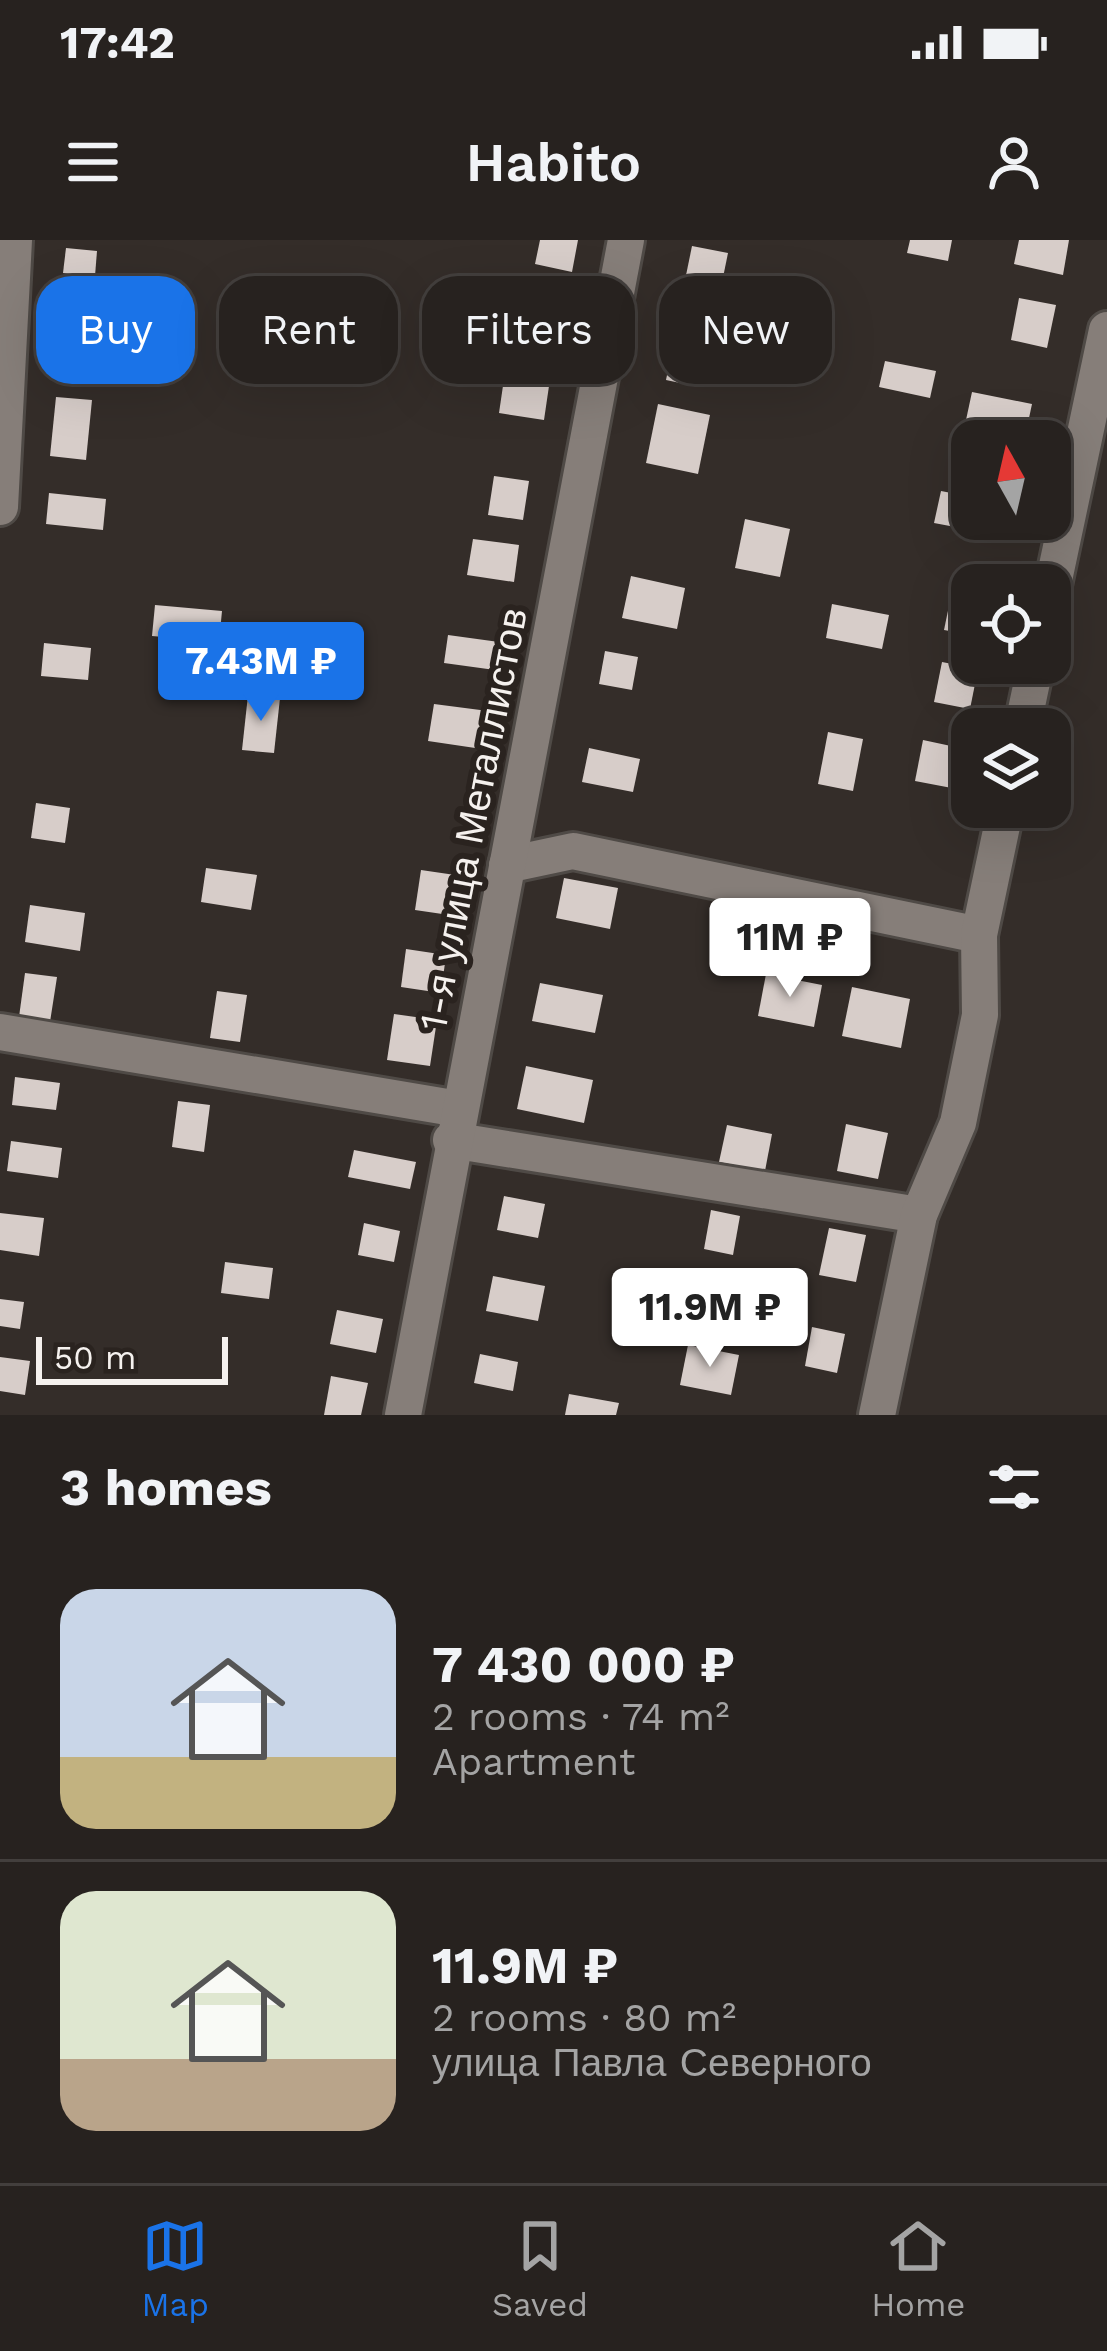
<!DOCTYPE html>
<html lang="en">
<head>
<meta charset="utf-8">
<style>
	body { margin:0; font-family:"Work Sans",sans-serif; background:#332f2c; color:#f1f3f6; height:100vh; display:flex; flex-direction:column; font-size:45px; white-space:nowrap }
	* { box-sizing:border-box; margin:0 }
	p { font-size:39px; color:#a4a4a4 }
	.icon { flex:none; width:66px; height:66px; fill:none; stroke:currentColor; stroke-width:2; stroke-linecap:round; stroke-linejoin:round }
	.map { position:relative; height:1175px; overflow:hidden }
	.sheet { display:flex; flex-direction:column; background:#27221f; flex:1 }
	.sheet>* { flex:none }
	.top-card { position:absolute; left:36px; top:36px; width:1035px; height:108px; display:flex; gap:24px }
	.needle { width:78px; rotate:352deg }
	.buttons { position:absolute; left:951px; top:180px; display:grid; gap:24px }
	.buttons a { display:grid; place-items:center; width:120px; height:120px; border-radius:24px; background:#27221f; box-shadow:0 12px 48px #0002,0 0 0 3px #433f3d; font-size:60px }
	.scale { position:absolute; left:36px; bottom:30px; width:192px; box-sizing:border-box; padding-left:12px; border:6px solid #f5f1ee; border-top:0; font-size:33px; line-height:42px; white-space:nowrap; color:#f5f1ee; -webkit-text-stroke:9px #2a231f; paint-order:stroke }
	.price { position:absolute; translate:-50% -102px; padding:0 27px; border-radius:12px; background:#fff; color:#222; font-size:39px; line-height:78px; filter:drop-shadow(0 3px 6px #0008) }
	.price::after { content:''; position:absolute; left:50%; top:72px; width:36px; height:27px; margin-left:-18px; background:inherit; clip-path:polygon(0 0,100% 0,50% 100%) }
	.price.current { background:#1a73e8; color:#fff }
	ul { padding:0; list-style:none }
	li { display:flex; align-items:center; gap:36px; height:300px; padding:0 60px }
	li+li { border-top:3px solid #433f3d }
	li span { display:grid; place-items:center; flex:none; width:336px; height:240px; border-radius:36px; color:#555 }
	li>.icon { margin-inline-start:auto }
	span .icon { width:144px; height:144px; fill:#fffc; stroke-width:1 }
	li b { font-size:51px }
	h2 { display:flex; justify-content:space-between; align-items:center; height:144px; padding:0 60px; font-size:51px }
	.pill { padding:0 42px; border-radius:36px; background:#27221f; box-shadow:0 12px 48px #0002,0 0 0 3px #433f3d; font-size:42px; line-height:108px }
	.pill.current { background:#1a73e8; color:#fff }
	.status { display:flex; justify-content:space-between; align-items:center; height:84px; padding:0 60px; background:#27221f; direction:ltr }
	.status svg { height:33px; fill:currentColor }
	header { display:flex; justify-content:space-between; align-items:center; height:156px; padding:0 60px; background:#27221f; font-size:54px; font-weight:600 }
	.menu { display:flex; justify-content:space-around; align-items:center; height:168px; border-top:3px solid #433f3d; background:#27221f; font-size:33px; color:#a4a4a4 }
	.menu a { display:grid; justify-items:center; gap:6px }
	.menu .current { color:#1a73e8 }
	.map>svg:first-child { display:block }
</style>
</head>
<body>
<div class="status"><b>17:42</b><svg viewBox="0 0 49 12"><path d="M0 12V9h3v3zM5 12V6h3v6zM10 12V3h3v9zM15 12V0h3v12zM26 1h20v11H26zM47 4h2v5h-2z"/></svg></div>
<header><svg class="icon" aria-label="menu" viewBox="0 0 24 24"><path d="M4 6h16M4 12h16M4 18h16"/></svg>Habito<svg class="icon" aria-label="person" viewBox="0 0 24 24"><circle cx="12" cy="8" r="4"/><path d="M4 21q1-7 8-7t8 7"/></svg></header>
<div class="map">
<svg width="1107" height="1175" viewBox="0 0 1107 1175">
	<rect width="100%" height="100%" fill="#342d29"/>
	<g fill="#d7cdc9">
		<path d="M540,0H578L572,32L535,24Z"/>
		<path d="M910,0H952L948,21L907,13Z"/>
		<path d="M1019,0H1069L1063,35L1014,24Z"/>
		<path d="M692,6L728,13L719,57L683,50Z"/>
		<path d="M66,8L97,11L95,36L63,33Z"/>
		<path d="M1019,58L1056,65L1047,108L1011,100Z"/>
		<path d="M528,68L566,75L557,118L520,111Z"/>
		<path d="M61,86L96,89L93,126L57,123Z"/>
		<path d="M673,105L706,112L699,147L666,140Z"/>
		<path d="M885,121L936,131L930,158L879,147Z"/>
		<path d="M504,139L549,146L544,180L499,173Z"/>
		<path d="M972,152L1032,164L1026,192L966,180Z"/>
		<path d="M56,157L92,160L86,220L50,216Z"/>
		<path d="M658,164L710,175L698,234L646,223Z"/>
		<path d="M494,236L529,241L523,280L488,275Z"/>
		<path d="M941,251L972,257V279H1007L1003,296L934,283Z"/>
		<path d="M49,253L106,259L103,290L46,284Z"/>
		<path d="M745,279L790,289L780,337L735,328Z"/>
		<path d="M473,299L519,305L514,342L467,335Z"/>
		<path d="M631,336L685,348L677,389L622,378Z"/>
		<path d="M950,361L972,365V395L944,390Z"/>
		<path d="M832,364L889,375L882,409L826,398Z"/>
		<path d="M155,365L222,371L219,402L152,396Z"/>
		<path d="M448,395L499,402L495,430L444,423Z"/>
		<path d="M44,403L91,408L88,440L41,436Z"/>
		<path d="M605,411L638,417L632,450L599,444Z"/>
		<path d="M942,422L978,429L970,469L934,462Z"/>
		<path d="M248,455L280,458L274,513L242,510Z"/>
		<path d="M434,464L488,471L482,509L428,501Z"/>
		<path d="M828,492L863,499L853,551L818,544Z"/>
		<path d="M923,500L965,509L957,549L915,541Z"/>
		<path d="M589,508L640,519L633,552L582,542Z"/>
		<path d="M36,563L70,568L65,603L31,598Z"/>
		<path d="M206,628L257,635L251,670L201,662Z"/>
		<path d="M421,630L462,636L456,676L415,670Z"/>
		<path d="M564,638L618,648L610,689L556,678Z"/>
		<path d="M30,665L85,673L80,711L25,702Z"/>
		<path d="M406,709L446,715L441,753L401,747Z"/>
		<path d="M25,733L57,737L50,782L19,777Z"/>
		<path d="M766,734L822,745L814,787L758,776Z"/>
		<path d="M540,743L603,755L595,793L532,781Z"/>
		<path d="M852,747L910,759L901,808L842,796Z"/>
		<path d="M217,751L247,755L240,802L210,798Z"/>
		<path d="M394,774L437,780L430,826L387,820Z"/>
		<path d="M526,826L593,840L584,883L517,869Z"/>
		<path d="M15,837L60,843L56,870L12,865Z"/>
		<path d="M178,861L210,865L204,912L172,907Z"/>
		<path d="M846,884L888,893L878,939L837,931Z"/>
		<path d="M727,885L772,894L765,931L719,922Z"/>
		<path d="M11,901L62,908L58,938L7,931Z"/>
		<path d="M354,910L416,922L410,949L348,937Z"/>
		<path d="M504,956L545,964L538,998L497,990Z"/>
		<path d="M711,970L740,976L733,1015L704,1009Z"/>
		<path d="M0,973L44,978L39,1016L0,1010Z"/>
		<path d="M364,983L400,991L394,1022L358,1015Z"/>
		<path d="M829,988L866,995L856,1042L819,1035Z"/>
		<path d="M225,1022L273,1028L269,1059L221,1053Z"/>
		<path d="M493,1036L545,1046L538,1081L486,1071Z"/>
		<path d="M0,1059L24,1062L20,1089L0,1086Z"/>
		<path d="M337,1070L383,1079L376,1113L330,1104Z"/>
		<path d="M812,1087L845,1094L837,1133L805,1126Z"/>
		<path d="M688,1105L739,1115L731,1155L680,1145Z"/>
		<path d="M480,1114L518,1122L513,1151L474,1143Z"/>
		<path d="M0,1117L30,1121L25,1155L0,1151Z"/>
		<path d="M331,1136L368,1143L361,1175H324Z"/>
		<path d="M569,1154L619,1163L616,1175H565Z"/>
	</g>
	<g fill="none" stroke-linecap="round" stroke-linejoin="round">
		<defs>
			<g id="minor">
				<path d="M0,267L14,0"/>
				<path d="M1050,359L1107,90"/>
				<path d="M1022,489L1036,423"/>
				<path d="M507,625L573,611L979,695"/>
				<path d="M0,792L459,869"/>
				<path d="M451,900L919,975"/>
				<path d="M403,1175L626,0"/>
				<path d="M877,1175L919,975L958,883L980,775L979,695L1006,567"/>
			</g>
		</defs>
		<use href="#minor" stroke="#4f4a46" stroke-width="42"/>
		<use href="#minor" stroke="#867e79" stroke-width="36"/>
	</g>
	<g text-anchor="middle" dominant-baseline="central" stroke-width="12" stroke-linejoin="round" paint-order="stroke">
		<g font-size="39" fill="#f5f1ee" stroke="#2a231f">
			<text transform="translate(473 579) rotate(-79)">1-я улица Металлистов</text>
		</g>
	</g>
</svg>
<div class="buttons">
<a><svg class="needle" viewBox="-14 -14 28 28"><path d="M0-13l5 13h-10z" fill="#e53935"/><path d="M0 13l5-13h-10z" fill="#a4a4a4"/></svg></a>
<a><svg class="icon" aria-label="locate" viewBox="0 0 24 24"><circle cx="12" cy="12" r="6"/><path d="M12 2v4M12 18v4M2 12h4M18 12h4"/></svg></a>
<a><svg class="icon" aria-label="layers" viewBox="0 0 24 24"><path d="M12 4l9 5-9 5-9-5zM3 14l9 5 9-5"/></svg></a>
</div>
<div class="scale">50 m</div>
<b class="price current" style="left:261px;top:484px">7.43M ₽</b>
<b class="price" style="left:790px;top:760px">11M ₽</b>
<b class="price" style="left:710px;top:1130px">11.9M ₽</b>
<div class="top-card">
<a class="pill current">Buy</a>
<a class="pill">Rent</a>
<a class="pill">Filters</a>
<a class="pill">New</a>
</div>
</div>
<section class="sheet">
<h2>3 homes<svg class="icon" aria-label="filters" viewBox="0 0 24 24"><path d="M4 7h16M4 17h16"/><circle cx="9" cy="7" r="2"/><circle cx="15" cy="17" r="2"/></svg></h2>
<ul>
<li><span style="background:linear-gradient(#c9d6e8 70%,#c2b280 0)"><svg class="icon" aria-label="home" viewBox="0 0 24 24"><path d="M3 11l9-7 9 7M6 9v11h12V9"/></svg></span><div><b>7 430 000 ₽</b><p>2 rooms · 74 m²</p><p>Apartment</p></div></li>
<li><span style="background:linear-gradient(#dfe7d0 70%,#b9a48a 0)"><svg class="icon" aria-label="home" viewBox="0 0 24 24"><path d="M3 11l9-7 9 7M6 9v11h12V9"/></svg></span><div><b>11.9M ₽</b><p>2 rooms · 80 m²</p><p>улица Павла Северного</p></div></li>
</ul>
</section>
<nav class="menu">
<a class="current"><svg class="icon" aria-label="map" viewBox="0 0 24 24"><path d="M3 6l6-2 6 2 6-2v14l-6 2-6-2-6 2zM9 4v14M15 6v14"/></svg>Map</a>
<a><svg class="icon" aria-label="saved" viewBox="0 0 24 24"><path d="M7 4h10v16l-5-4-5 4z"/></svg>Saved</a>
<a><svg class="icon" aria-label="home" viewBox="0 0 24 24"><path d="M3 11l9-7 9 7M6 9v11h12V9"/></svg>Home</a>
</nav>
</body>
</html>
